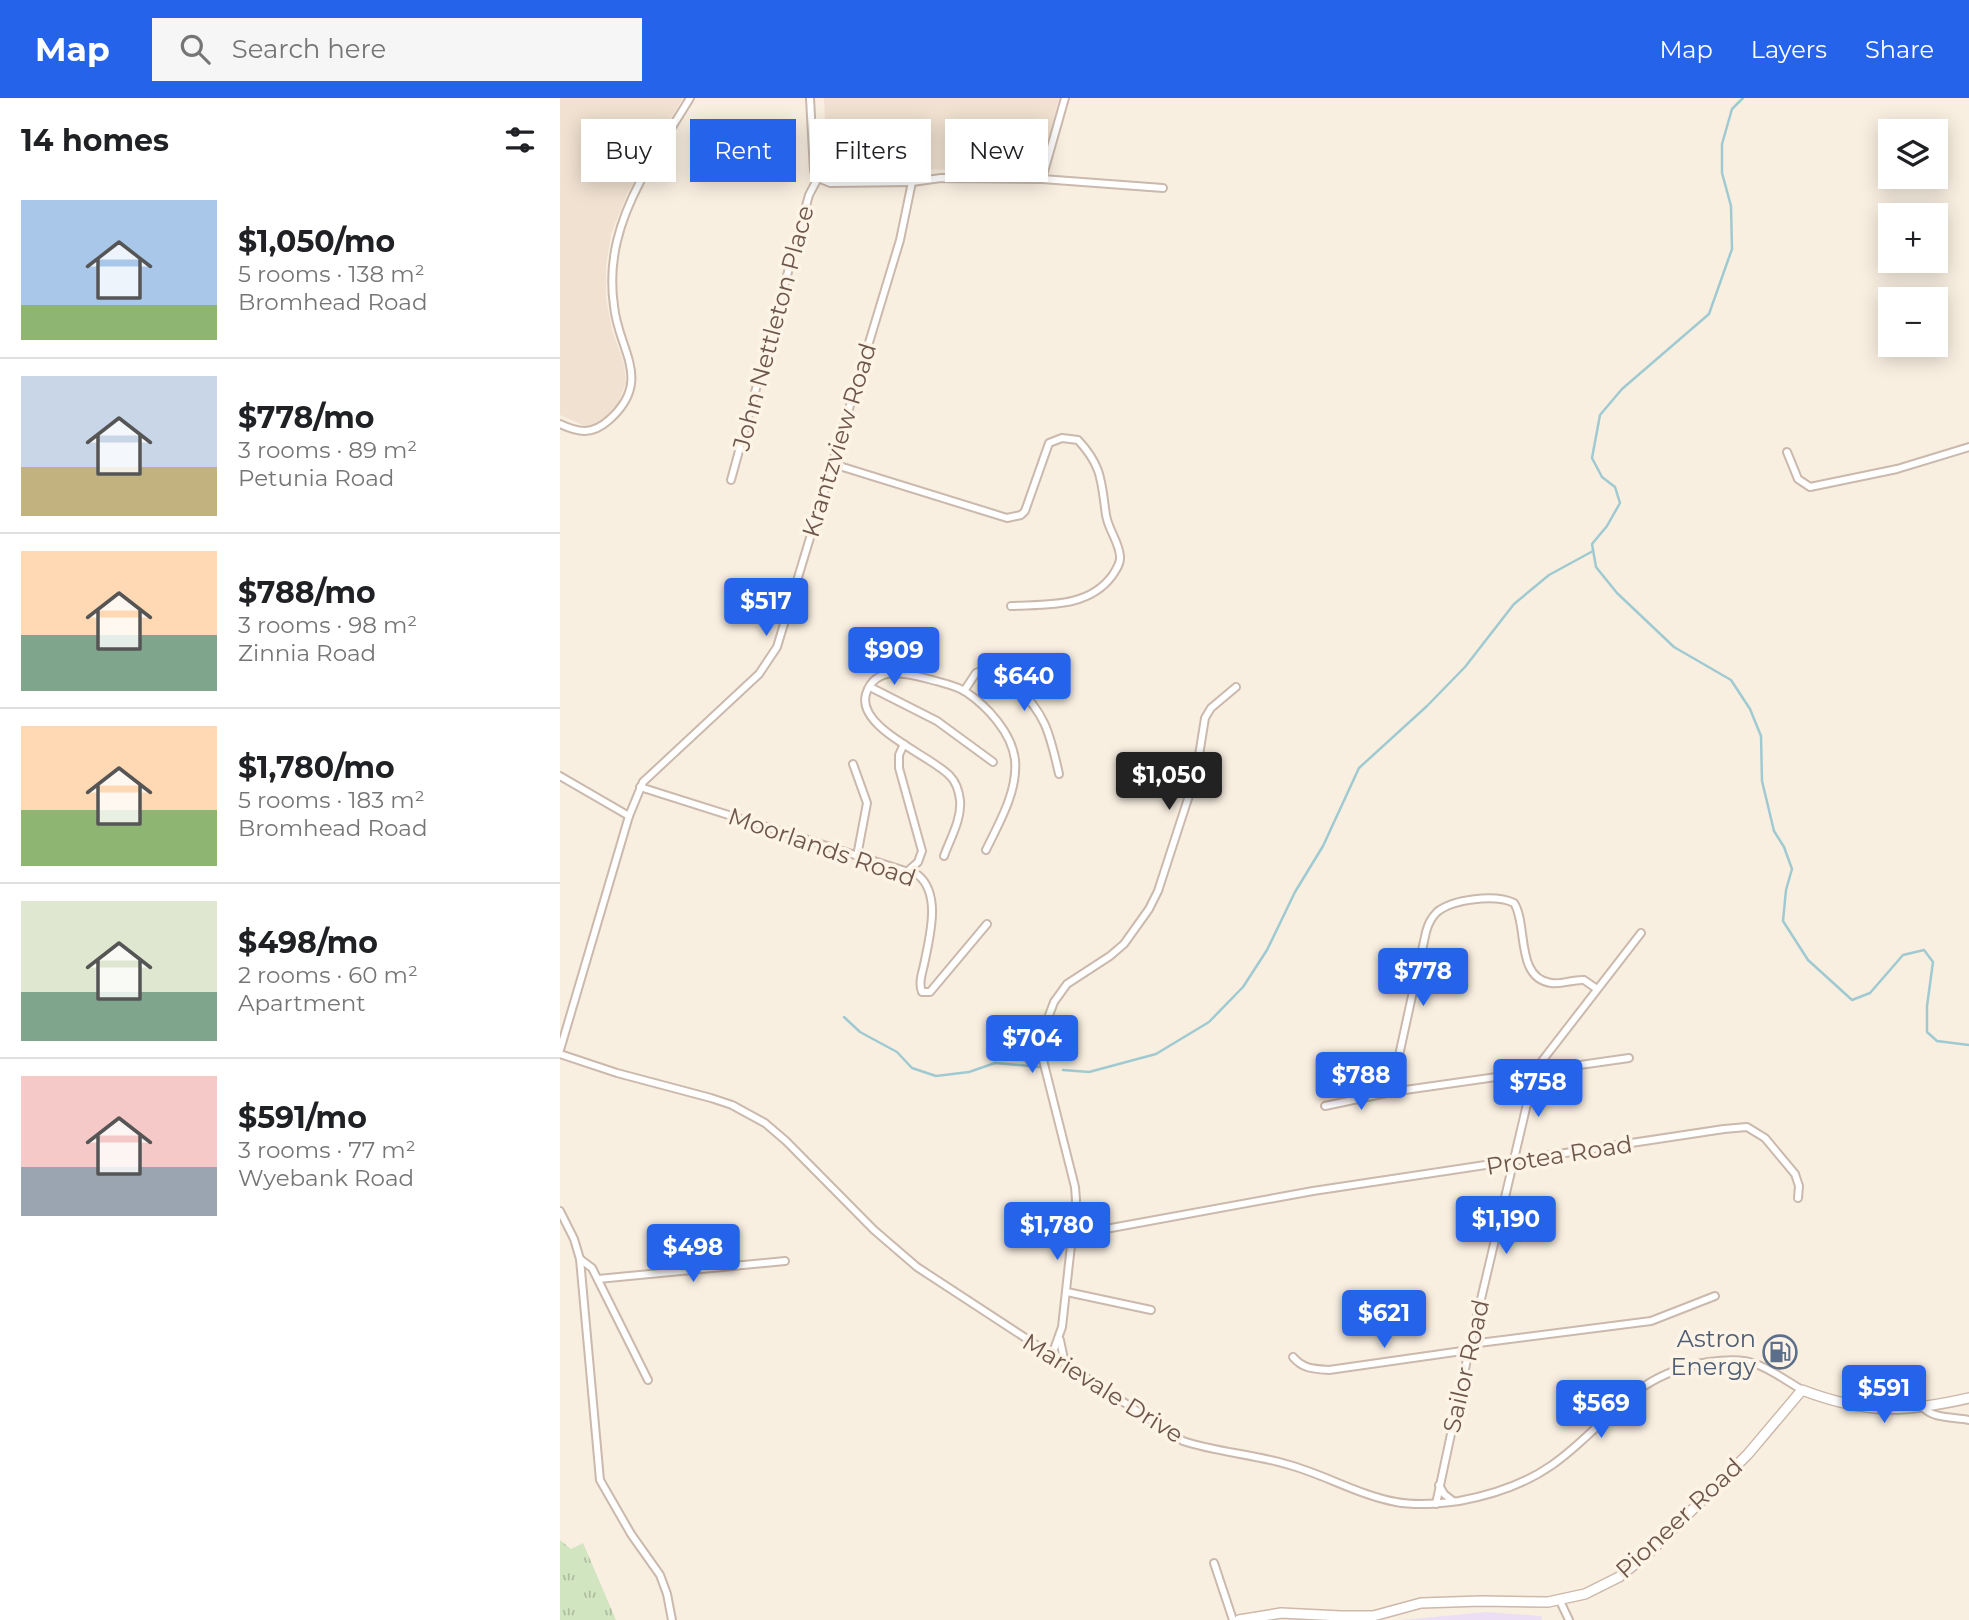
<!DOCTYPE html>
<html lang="en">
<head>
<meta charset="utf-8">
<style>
	body { margin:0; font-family:Montserrat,sans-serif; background:#f6f6f6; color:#202124; height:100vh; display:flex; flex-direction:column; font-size:26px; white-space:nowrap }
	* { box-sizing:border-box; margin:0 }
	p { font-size:23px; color:#757577 }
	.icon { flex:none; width:38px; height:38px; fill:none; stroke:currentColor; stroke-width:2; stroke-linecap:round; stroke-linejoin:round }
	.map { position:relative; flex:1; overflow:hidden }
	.drawer { display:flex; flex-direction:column; background:#fff; width:560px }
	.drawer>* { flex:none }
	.top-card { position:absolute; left:21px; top:21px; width:665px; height:63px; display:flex; gap:14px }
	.tools { position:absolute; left:1318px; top:21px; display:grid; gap:14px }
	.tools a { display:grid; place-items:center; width:70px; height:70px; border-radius:0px; background:#fff; box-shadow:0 4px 18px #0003; font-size:35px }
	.price { position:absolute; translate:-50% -60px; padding:0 16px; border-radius:7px; background:#2563eb; color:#fff; font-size:23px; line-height:46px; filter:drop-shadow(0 2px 4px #0008) }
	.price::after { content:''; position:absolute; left:50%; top:42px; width:21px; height:16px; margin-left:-10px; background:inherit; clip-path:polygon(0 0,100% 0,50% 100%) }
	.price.current { background:#222; color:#fff }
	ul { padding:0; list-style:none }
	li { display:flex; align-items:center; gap:21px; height:175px; padding:0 21px }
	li+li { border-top:2px solid #e0e0e0 }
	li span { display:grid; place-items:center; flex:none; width:196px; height:140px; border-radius:0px; color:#555 }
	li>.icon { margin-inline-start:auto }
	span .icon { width:84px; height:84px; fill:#fffc; stroke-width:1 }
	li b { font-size:30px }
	h2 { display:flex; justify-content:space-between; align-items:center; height:84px; padding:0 21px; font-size:30px }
	.chip { padding:0 24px; border-radius:0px; background:#fff; box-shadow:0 4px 18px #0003; font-size:24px; line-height:63px }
	.chip.current { background:#2563eb; color:#fff }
	header { display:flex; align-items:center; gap:42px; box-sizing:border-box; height:98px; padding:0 35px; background:#2563eb; color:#fff }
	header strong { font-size:33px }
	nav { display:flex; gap:38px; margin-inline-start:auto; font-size:24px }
	.search { width:490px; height:63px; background:#f6f6f6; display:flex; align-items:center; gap:18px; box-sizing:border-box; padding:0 24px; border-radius:0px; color:#757577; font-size:26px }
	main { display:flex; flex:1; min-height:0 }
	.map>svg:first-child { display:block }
</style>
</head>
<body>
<header>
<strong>Map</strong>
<div class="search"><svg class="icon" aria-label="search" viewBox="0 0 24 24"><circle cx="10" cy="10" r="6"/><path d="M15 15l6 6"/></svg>Search here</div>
<nav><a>Map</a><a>Layers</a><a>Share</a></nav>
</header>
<main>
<section class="drawer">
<h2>14 homes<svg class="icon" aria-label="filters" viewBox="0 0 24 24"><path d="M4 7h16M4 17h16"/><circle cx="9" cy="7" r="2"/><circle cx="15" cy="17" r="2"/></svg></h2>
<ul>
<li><span style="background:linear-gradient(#a9c7e8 75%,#8fb573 0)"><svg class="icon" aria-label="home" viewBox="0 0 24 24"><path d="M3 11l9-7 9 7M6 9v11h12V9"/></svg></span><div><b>$1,050/mo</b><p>5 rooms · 138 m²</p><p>Bromhead Road</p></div></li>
<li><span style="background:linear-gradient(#c9d6e8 65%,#c2b280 0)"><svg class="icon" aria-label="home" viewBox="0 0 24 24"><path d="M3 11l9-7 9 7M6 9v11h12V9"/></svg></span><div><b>$778/mo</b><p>3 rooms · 89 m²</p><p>Petunia Road</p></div></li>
<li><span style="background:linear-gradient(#ffd9b3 60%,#7fa58c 0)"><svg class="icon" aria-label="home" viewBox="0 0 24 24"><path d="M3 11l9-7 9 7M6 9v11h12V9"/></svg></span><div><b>$788/mo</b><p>3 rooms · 98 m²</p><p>Zinnia Road</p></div></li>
<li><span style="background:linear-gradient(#ffd9b3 60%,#8fb573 0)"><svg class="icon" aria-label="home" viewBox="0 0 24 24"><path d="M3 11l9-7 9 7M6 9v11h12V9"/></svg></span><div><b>$1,780/mo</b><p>5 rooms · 183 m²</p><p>Bromhead Road</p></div></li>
<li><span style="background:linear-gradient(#dfe7d0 65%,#7fa58c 0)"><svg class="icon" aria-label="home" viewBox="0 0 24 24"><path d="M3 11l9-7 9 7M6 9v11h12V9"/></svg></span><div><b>$498/mo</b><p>2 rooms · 60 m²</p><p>Apartment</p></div></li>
<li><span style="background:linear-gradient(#f6c9c9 65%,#9aa5b1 0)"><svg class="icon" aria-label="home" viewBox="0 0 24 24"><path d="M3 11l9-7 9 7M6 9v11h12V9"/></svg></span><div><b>$591/mo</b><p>3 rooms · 77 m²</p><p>Wyebank Road</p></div></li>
</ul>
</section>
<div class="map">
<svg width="1409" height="1522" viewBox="0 0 1409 1522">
	<defs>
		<pattern id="park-tufts" width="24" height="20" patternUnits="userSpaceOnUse" patternTransform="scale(1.75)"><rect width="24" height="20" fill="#d1e5c1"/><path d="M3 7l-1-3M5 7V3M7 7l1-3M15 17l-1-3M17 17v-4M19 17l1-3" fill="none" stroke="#aebc9f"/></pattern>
	</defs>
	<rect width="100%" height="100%" fill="#f9efe1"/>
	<g fill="#f0e1d0">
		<path d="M0,0H123L67,96L51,136L46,168V200L52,232L64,266L66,284L57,309L41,325L34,328H25L0,317Z"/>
		<path d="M264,0H499L479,75L364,71L276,75L270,73L267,67Z"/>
	</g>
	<path fill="#ecdef5" d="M926,1514L981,1518L982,1522H842Z"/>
	<path fill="url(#park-tufts)" d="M0,1442L11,1451L23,1445L56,1522H0Z"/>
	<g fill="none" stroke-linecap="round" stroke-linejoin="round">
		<g stroke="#9fcad1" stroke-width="2.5">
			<path d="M1183,0L1172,11L1162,46V75L1171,108L1172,151L1149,216L1062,291L1040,317L1032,360L1042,379L1055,389L1060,405L1047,428L1032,446L1036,469L1057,495L1114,549L1171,582L1190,611L1201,638L1202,683L1214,733L1224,749L1232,771L1226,792L1223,823L1248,862L1292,902L1310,895L1343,857L1364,852L1373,864L1367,908V934L1377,943L1409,947"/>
			<path d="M284,919L300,934L337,954L352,970L376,978L409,974L435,965L480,969"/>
			<path d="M503,972L529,974L596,956L649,924L683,889L707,852L735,794L763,748L799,670L867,608L905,569L954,506L989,477L1033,453"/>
		</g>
		<defs>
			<g id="minor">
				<path d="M250,0L254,73L258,80L270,85L352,84L381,80L482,81L603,90"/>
				<path d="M482,81L505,0"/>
				<path d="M0,326C19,335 32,337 49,322C94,282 58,252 54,208C51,187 52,164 57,143C69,92 103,45 130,0"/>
				<path d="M1227,354L1238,381L1250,389L1337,371L1409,349"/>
				<path d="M273,366L447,420L461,417L465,413L489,345L502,340L518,342C543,369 541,384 546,417C548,431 559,444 560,458C561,465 556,472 552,478C528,510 487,506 451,508"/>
				<path d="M171,382L249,97L258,80"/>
				<path d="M310,589L377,623L433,664"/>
				<path d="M404,593L416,575L425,571C436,573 444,579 453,586C485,613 490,636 499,676"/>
				<path d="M344,646L339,657V670L362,753L358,764L348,773"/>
				<path d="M293,666L307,705L297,758"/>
				<path d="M0,678L69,718"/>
				<path d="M80,689L358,777C381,796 370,837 365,862C363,873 358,884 362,894H370L427,826"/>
				<path d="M384,758C390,741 402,721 400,702C399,694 396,684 390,678C372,658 296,630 306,596C316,564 353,577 376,583C386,586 397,588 406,594C427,608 452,635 455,662C458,693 439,725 426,752"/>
				<path d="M0,952L69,718L83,684L199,576L217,549L340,142L352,84"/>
				<path d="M0,956L57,975L151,1000L172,1007L205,1025L226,1043L314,1132L357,1169L623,1343C656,1354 692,1356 726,1366C764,1376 798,1397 836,1404C857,1408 878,1406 899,1403C932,1397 965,1386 992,1367C1050,1326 1070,1276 1149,1264C1163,1262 1182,1260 1196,1266C1212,1272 1227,1283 1242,1292"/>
				<path d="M831,994L866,834C868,826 871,820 877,814C893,801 935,796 954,805C968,826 955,880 991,885C1002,887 1013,881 1024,882L1037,891"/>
				<path d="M765,1008L831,994L1069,960"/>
				<path d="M0,1113L14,1141L20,1161L40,1382L71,1436L100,1477L107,1496L112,1522"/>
				<path d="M513,1137L753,1093L1164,1031L1187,1029L1205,1040L1235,1076L1239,1088L1238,1100"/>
				<path d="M20,1161L32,1170L88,1282"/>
				<path d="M38,1181L225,1163"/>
				<path d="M507,1194L591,1212"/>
				<path d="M500,1242L505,1266"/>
				<path d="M911,1246L1091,1223L1155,1198"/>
				<path d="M492,1257L502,1229L516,1102L515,1089L483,962L488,920L494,904L507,886L550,858L564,846L589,811L598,793L636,676L645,620L651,610L676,589"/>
				<path d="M733,1259C743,1271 754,1271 769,1272L909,1252"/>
				<path d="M1363,1309C1372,1321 1395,1319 1409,1322"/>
				<path d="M879,1387L884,1396L893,1403"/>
				<path d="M876,1406L909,1252L975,972L1081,835"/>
				<path d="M654,1465L673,1522"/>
				<path d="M1000,1503L1009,1522"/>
			</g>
			<path id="secondary" d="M679,1522L721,1515L781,1518H813L861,1505L921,1503L988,1504L1025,1496L1059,1479L1092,1452L1188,1356L1242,1292C1305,1316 1343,1315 1409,1300"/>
		</defs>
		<use href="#minor" stroke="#cab9ac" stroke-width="10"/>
		<use href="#secondary" stroke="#cdb8aa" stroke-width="12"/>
		<use href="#minor" stroke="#fff" stroke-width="6"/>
		<use href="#secondary" stroke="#fff" stroke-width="9"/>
	</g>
	<defs>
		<symbol id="fuel-ring" viewBox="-11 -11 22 22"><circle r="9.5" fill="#fdf3e6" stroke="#5c6f8a" stroke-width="1.5"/><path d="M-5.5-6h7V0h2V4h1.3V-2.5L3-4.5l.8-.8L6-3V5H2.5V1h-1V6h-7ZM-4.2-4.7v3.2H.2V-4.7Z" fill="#5c6f8a"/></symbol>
	</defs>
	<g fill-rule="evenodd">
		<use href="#fuel-ring" x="1201" y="1235" width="38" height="38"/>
	</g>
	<g text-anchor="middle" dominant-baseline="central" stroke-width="7" stroke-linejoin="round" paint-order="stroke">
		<g font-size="24" fill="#6d564b" stroke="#fdf3e6">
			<text transform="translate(213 230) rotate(-75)">John Nettleton Place</text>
			<text transform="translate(279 342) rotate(-73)">Krantzview Road</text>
			<text transform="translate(262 749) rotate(19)">Moorlands Road</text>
			<text transform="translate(999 1057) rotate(-9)">Protea Road</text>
			<text transform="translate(906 1268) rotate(-77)">Sailor Road</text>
			<text transform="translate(543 1290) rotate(32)">Marievale Drive</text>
			<text transform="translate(1119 1420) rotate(-43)">Pioneer Road</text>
		</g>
		<g font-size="24" fill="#4e5e75" stroke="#fdf3e6" text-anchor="end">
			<text x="1196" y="1240">Astron<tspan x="1196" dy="28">Energy</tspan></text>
		</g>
	</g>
</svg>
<div class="tools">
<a><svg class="icon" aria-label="layers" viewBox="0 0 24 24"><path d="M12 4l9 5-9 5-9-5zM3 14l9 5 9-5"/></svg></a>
<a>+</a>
<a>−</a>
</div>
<b class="price" style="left:206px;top:540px">$517</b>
<b class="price" style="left:334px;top:589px">$909</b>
<b class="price" style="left:464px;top:615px">$640</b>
<b class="price current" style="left:609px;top:714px">$1,050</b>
<b class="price" style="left:863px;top:910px">$778</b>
<b class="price" style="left:472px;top:977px">$704</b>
<b class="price" style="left:801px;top:1014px">$788</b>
<b class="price" style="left:978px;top:1021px">$758</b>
<b class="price" style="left:946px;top:1158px">$1,190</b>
<b class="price" style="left:497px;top:1164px">$1,780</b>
<b class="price" style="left:133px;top:1186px">$498</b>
<b class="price" style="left:824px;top:1252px">$621</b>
<b class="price" style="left:1324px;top:1327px">$591</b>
<b class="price" style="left:1041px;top:1342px">$569</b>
<div class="top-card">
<a class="chip">Buy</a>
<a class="chip current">Rent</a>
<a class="chip">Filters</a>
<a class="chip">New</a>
</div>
</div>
</main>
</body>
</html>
